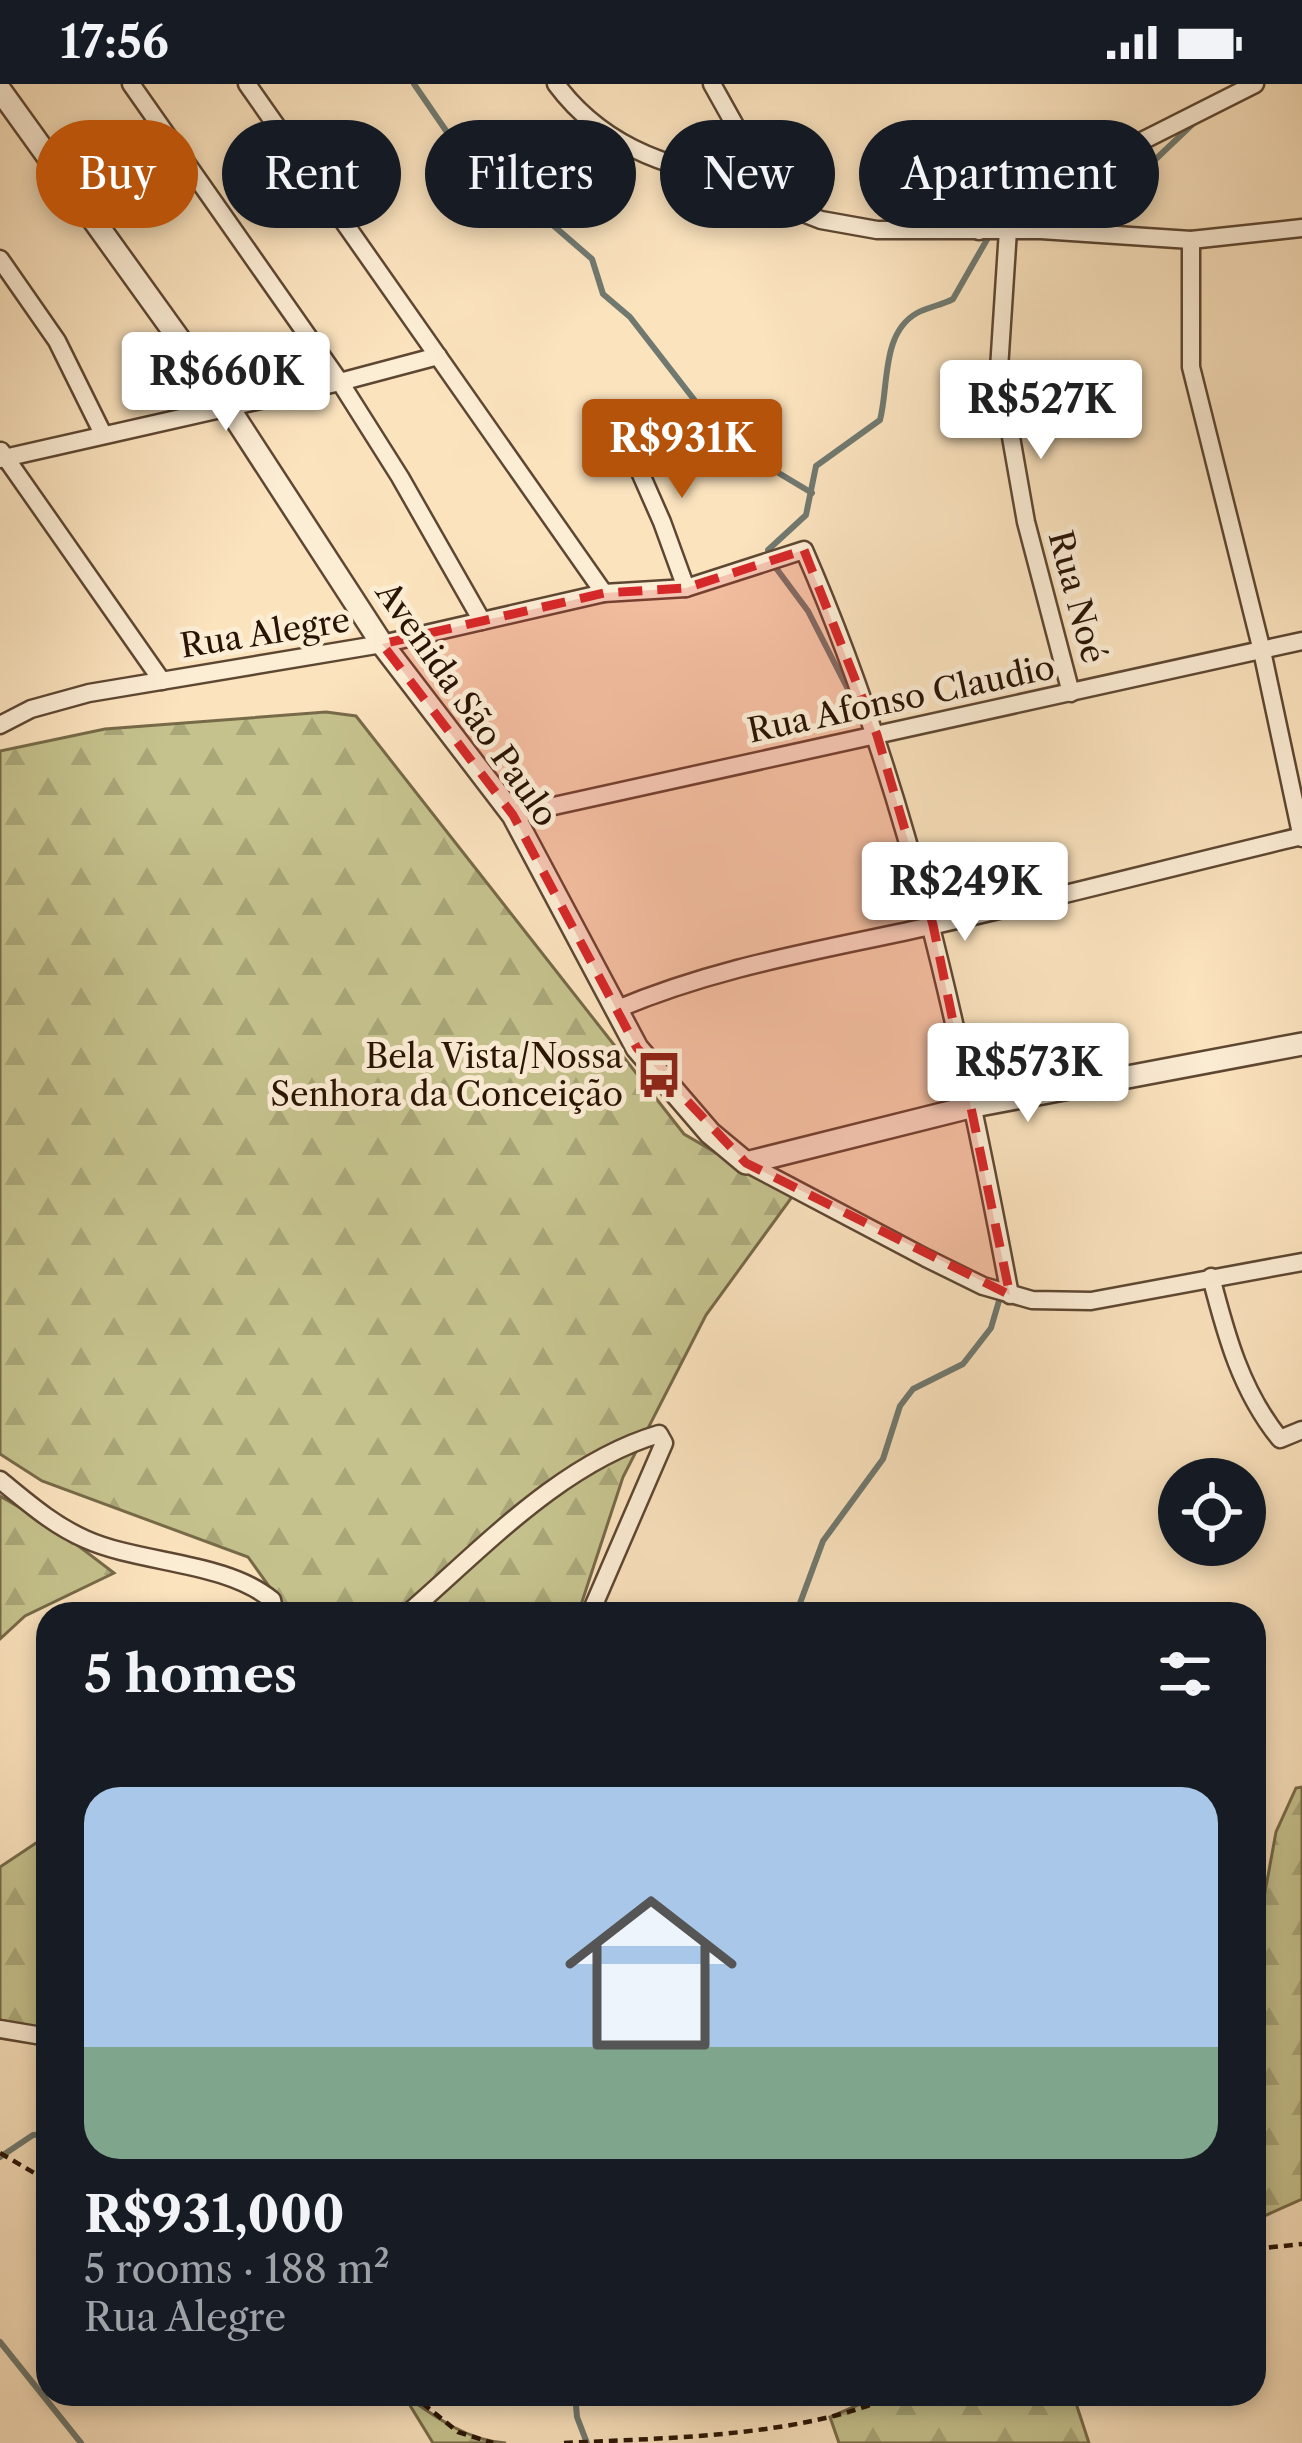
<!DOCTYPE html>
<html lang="en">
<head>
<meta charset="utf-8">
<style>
	body { margin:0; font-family:"Libre Caslon Text",serif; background:#20242c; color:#f1f3f6; height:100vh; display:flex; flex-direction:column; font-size:45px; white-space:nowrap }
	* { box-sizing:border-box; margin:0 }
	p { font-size:39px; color:#9ea1a6 }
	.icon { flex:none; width:66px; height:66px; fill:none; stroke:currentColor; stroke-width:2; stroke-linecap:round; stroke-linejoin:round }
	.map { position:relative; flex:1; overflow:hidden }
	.sheet { position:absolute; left:36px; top:1518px; width:1230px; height:804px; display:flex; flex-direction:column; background:#171b24; border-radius:36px; box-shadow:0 6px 18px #0003 }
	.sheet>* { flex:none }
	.banner { position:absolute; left:36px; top:36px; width:1230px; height:108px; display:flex; gap:24px }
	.buttons { position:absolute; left:1158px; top:1374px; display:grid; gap:24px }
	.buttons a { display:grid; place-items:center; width:108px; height:108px; border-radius:50%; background:#171b24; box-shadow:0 6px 18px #0003; font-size:60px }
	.price { position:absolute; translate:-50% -102px; padding:0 27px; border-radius:12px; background:#fff; color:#222; font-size:39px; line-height:78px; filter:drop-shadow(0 3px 6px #0008) }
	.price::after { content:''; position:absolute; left:50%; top:72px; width:36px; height:27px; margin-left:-18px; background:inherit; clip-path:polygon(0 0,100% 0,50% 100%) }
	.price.selected { background:#b45309; color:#fff }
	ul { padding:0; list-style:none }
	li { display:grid; align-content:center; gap:24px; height:636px; padding:0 48px }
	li+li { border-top:3px solid #363941 }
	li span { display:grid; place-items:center; height:372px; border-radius:36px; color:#555 }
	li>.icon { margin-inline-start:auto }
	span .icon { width:216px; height:216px; fill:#fffc; stroke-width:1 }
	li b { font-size:51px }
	h2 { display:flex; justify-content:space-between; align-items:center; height:144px; padding:0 48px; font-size:51px }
	.chip { padding:0 42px; border-radius:54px; background:#171b24; box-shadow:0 6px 18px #0003; font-size:42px; line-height:108px }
	.chip.selected { background:#b45309; color:#fff }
	.status { display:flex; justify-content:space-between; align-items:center; height:84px; padding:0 60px; background:#171b24; direction:ltr }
	.status svg { height:33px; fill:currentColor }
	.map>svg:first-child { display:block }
</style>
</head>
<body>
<div class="status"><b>17:56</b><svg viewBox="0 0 49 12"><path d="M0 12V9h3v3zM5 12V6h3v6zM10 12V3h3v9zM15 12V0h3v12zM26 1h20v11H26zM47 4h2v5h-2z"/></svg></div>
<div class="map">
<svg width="1302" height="2359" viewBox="0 0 1302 2359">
	<defs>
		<pattern id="forest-firs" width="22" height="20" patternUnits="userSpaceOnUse" patternTransform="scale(3)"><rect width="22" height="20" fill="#c5c28d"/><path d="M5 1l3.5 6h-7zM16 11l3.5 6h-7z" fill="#a9a678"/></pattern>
	</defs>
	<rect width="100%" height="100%" fill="#fbe3be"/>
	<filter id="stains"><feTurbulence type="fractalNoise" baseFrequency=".00167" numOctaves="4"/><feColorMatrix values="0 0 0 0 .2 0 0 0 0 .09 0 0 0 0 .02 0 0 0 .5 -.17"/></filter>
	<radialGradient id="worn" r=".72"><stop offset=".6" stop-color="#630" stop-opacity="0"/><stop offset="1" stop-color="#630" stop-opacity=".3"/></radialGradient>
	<g fill="url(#forest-firs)" stroke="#776a48" stroke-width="3">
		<path d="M326,628L356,632L684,1050L792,1113L706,1231L623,1393L578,1530H283L278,1515L248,1473L42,1397L0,1370V667L105,645Z"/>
		<path d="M0,1412L55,1444L114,1489L25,1532L0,1555Z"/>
		<path d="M1302,1703V2115L1262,2133L1254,2119V1847L1261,1830L1276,1748L1296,1704Z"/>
		<path d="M48,1751V1945L0,1936V1783Z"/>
		<path d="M403,2310C435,2333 466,2356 506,2359H433Z"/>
		<path d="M883,2310H1073L1089,2359H839L830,2333Z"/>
	</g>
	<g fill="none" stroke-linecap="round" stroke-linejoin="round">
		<g stroke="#707970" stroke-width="6">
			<path d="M414,0L449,51L592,175L603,210L630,233L727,358L812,409"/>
			<path d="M1035,119L1106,104L1138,92L1199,34"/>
			<path d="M857,623L808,527L776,484L768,466L806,431L816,382L880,336C889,302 881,249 917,229C928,223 942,221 953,215L989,152"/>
			<path d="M796,1530L823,1457L883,1375L900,1322L913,1305L963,1280L991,1244L1001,1210"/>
			<path d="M0,2073L33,2051L48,2050"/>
			<path d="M0,2258L81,2359"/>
			<path d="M575,2310L577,2333L587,2359"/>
		</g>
		<defs>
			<g id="minor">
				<path d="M131,0L340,298L400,393L482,537"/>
				<path d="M247,0L604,509"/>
				<path d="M556,0C611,74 686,86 770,104"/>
				<path d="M712,0L770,104L790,124L821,136L877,146H1041L1191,156L1302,144"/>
				<path d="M1008,146L999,285L1026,438L1071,609"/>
				<path d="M979,147L997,130L1255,0"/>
				<path d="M1191,156V283L1262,567L1302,754"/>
				<path d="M0,175L57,257L103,350"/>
				<path d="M625,354L662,438L686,504"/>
				<path d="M1,367L162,597"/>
				<path d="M0,375L340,298L438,272"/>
				<path d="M0,641L31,625L89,609L382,560L604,509L686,504L804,466C908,704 962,956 1010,1211"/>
				<path d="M513,731L1302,557"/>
				<path d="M615,926C721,881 824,866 935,841C1057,813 1180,781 1302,752"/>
				<path d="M746,1079L926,1174L983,1202L1032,1216L1091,1217L1302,1178"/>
				<path d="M1211,1193C1226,1251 1241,1307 1280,1355L1302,1346"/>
				<path d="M0,1396C27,1418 53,1441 85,1455C140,1480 225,1477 272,1516L275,1530"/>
				<path d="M407,1530C483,1464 561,1379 659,1350L664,1359L590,1530"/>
				<path d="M0,1945L48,1953"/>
			</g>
			<path id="tertiary" d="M0,6L228,323L382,560L513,731L637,964L710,1049L746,1079L974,1022L1302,960"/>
		</defs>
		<use href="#minor" stroke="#5e4732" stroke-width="21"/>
		<use href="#tertiary" stroke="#5e4732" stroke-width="26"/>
		<g stroke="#291303" stroke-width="4.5" stroke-dasharray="9 6" stroke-linecap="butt">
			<path d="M0,2069L48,2097"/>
			<path d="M1254,2165L1302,2160"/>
			<path d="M411,2310L458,2348L493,2359"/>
			<path d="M564,2359C664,2354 807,2353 896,2310"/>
		</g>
		<use href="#minor" stroke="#fcedd5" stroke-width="16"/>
		<use href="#tertiary" stroke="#fcedd5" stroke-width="21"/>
	</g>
	<path fill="#d62828" fill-opacity="0.2" stroke="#d62828" stroke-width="9" stroke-dasharray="24 15" stroke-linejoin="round" d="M804,466L877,651L933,841L1010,1211L746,1079L637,964L513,731L382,560L604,509L686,504Z"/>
	<defs>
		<symbol id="bus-bare" viewBox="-9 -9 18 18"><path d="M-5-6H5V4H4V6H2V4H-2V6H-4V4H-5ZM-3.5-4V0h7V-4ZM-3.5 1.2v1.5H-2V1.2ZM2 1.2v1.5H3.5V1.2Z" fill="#8f2418" stroke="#fcedd5" stroke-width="2.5" paint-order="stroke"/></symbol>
	</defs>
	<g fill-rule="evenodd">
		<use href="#bus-bare" x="626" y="958" width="66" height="66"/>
	</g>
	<g text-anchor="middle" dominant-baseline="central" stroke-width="10" stroke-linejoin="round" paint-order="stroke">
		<g font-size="33" fill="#291303" stroke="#fcedd5">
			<text transform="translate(1077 513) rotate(75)">Rua Noé</text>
			<text transform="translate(265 549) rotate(-9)">Rua Alegre</text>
			<text transform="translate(901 615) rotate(-12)">Rua Afonso Claudio</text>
			<text transform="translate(467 620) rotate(55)">Avenida São Paulo</text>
		</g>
		<g font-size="33" fill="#291303" stroke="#fcedd5" text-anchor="end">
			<text x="623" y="972">Bela Vista/Nossa<tspan x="623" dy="38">Senhora da Conceição</tspan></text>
		</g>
	</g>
	<rect width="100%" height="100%" filter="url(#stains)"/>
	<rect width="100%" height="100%" fill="url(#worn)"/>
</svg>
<div class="buttons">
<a><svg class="icon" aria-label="locate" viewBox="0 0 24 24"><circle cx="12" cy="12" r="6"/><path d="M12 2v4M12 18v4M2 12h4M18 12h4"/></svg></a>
</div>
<b class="price" style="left:226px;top:350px">R$660K</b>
<b class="price" style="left:1041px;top:378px">R$527K</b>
<b class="price selected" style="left:682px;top:417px">R$931K</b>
<b class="price" style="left:965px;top:860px">R$249K</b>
<b class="price" style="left:1028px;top:1041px">R$573K</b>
<div class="banner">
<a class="chip selected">Buy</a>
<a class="chip">Rent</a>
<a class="chip">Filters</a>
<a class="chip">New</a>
<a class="chip">Apartment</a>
</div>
<section class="sheet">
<h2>5 homes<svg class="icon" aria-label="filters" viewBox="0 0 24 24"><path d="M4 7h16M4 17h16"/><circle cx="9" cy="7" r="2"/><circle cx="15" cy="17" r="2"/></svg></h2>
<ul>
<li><span style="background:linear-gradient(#a9c7e8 70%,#7fa58c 0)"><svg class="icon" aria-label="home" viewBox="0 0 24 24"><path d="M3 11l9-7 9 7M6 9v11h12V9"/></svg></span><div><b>R$931,000</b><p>5 rooms · 188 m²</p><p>Rua Alegre</p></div></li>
</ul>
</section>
</div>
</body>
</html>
